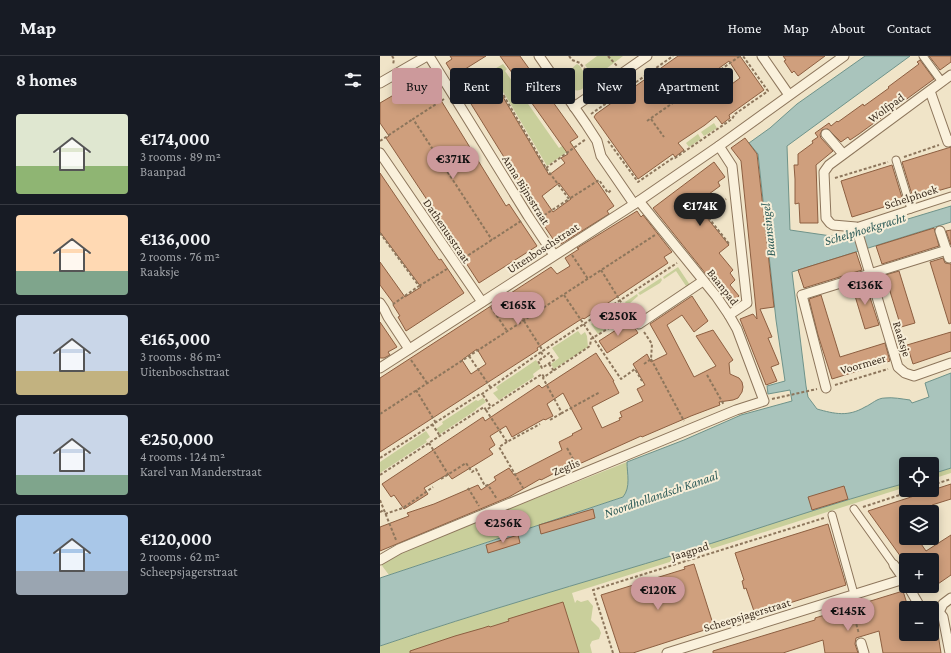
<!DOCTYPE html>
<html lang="en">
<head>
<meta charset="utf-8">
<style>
	body { margin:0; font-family:"Crimson Pro",serif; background:#20242c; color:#f1f3f6; height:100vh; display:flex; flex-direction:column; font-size:15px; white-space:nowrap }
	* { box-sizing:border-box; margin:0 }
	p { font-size:13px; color:#9ea1a6 }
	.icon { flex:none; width:22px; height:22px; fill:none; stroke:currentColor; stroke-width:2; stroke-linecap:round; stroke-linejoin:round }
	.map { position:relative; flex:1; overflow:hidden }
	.drawer { display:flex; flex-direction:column; background:#171b24; width:380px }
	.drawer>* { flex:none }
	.guide { position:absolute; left:12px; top:12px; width:380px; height:36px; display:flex; gap:8px }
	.fabs { position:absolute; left:519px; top:401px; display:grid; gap:8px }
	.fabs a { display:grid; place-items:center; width:40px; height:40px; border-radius:4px; background:#171b24; box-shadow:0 2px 10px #0003; font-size:20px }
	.price { position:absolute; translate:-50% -34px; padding:0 9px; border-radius:14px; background:#cc999b; color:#111; font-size:13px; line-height:26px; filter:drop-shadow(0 1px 2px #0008) }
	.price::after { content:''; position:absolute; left:50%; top:24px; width:12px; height:9px; margin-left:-6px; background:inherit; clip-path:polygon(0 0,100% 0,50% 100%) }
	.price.selected { background:#222; color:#fff }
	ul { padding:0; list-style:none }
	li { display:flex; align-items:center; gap:12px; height:100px; padding:0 16px }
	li+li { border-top:1px solid #363941 }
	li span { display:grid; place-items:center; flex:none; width:112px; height:80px; border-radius:4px; color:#555 }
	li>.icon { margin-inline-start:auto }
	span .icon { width:48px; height:48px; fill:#fffc; stroke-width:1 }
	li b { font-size:17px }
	h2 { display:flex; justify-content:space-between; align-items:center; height:48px; padding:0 16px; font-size:17px }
	.tag { padding:0 14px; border-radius:4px; background:#171b24; box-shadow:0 2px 10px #0003; font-size:14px; line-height:36px }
	.tag.selected { background:#cc999b; color:#111 }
	header { display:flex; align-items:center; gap:24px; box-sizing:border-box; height:56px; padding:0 20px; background:#171b24; border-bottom:1px solid #363941 }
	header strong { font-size:19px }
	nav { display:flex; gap:22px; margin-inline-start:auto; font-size:14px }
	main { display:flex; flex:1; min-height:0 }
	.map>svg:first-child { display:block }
</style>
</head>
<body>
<header>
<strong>Map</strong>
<nav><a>Home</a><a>Map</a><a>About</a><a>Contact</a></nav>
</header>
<main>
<section class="drawer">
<h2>8 homes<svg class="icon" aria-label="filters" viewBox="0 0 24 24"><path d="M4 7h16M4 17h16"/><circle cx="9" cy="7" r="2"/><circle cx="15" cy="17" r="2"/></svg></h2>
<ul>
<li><span style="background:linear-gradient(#dfe7d0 65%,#8fb573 0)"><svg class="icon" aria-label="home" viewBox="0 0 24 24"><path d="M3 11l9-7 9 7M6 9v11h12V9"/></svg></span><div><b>€174,000</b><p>3 rooms · 89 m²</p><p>Baanpad</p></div></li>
<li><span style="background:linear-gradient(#ffd9b3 70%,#7fa58c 0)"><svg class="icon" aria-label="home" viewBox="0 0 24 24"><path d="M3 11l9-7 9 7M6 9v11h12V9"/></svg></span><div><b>€136,000</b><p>2 rooms · 76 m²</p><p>Raaksje</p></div></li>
<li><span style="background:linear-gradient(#c9d6e8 70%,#c2b280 0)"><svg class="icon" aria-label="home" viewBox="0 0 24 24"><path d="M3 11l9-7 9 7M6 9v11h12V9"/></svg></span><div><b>€165,000</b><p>3 rooms · 86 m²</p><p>Uitenboschstraat</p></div></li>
<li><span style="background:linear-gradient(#c9d6e8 75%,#7fa58c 0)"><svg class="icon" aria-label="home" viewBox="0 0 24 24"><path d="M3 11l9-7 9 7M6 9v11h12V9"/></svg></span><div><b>€250,000</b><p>4 rooms · 124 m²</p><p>Karel van Manderstraat</p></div></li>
<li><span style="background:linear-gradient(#a9c7e8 70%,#9aa5b1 0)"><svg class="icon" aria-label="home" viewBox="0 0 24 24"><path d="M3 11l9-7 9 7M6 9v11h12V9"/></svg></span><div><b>€120,000</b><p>2 rooms · 62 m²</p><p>Scheepsjagerstraat</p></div></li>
</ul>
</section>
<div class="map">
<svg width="571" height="597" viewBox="0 0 571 597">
	<rect width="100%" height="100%" fill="#f0e4c8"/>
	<g fill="#c9cf9b">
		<path d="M217,0H243L214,22L205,9Z"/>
		<path d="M123,8L127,13L125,15L179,92L182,90L184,91L191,86L194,91L167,110L111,15Z"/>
		<path d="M197,8L200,10L210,27C207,29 203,33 200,34C187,38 186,14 197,8Z"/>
		<path d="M334,67L337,72L324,80L321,76Z"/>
		<path d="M318,78L321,83L309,91L306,87Z"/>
		<path d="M298,211L310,229L299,235L306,230L296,215L284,223L283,221Z"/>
		<path d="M281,222L282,224L280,227L260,239L258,237Z"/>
		<path d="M257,238L258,240L249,248L257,262L264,258L266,259L258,264L245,246Z"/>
		<path d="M239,250L246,259L218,278L211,268Z"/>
		<path d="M198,275L201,279L205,276L207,280L208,291L174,313L171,308L179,302L172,292Z"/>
		<path d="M156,304L161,312L153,318L154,321L119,344L113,337L118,334L116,331Z"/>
		<path d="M103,342L106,346L96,353V354L60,378L56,373L63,368L62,366L96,344L98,345Z"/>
		<path d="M46,375L50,381L46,384L47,386L0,417V406Z"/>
		<path d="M247,406C247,418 251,431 243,441L9,519L0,507V504Z"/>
		<path d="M571,412V417L552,423V418Z"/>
		<path d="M526,427V431L192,537L195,547L197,544L201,546L208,544L213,550L211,564L219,572L221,577L219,583L212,585L210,589L212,597H0V590C100,556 202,527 303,496C378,473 451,447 526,427Z"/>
	</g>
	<path fill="#a9c4bc" stroke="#6f938a" d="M485,0H530L407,90L410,174L465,182L571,150V166L412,216L426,330L428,341L437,353C455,358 468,361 485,351C492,348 497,342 505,342C513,341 522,343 530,344L532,347L549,341L545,327L571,317V412L552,418V408H526V427C452,447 378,473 304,496C202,527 100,556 0,590V522L243,441C251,431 247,418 247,406L304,384L361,359L412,345L410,334L388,338L387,330L405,325L396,264L378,98L369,87L390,72L417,48Z"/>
	<g fill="#cf9f7d" stroke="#8d5f41" fill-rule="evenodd">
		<path d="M70,0H106L74,20L66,7L72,3Z"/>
		<path d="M120,0H140L198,81L190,86L234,150L227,155L229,158L181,188L175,186L137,129L140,127L83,35L110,19L169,119L185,107L181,102L188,98L134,22L135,21ZM179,127L191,143L173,156L162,140Z"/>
		<path d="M298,0H360L384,34L349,59L350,62L342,68L336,60L325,69L298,87L304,94L295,101L293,98L258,123L214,61L216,58ZM349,5L360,22L333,42L321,25Z"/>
		<path d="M403,0H445L418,20L414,15L412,17L404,5L406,4Z"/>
		<path d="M549,0H571V6L560,14Z"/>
		<path d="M540,4L554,23L479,78L470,84L468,81L461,86L448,73L442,74L440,79L441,82L453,95L436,109L438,167H420L419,147L415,148V123L414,109H418V98L433,87L432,85L438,81L435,77L449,67L451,70L457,65L458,66L483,48L484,50L509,32L508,31L539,8L537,6Z"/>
		<path d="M46,20L126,150L129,148L157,190L99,227L77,193L79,192L6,82L9,80L0,67V47Z"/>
		<path d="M365,82L377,98L394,251L380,253L392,281L388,282L399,308L391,311L397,325L386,329L360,263L373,258L377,263L361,105L351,92Z"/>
		<path d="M571,91V131L533,142L522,106Z"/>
		<path d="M334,106L345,121L338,126L340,130L329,138L336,147L323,157L349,189L339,197L353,214L350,217L355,224L350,229L359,240L350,248L273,152Z"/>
		<path d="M512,109L523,145L472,161L461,125Z"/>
		<path d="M0,117L59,204L61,203L84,237L26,275L18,261L20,260L13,249L14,248L0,229V206L25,241L41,231L0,176Z"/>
		<path d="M257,155L261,161L263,159L292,196L284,201L288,207L204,263L203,262L172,282L157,292L158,294L0,396V322L171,211L177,218L190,210L185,202L199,193L197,192ZM97,293L106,308L91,318L82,304Z"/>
		<path d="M554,172L559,190L502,208L496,190Z"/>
		<path d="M571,174V189L566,175Z"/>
		<path d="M476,196L482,214L424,232L418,214Z"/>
		<path d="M563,202L565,207L571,208V267L569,268L550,206Z"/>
		<path d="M519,215L535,267L521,271L505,219Z"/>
		<path d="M485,226L499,269L485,273L472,230Z"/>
		<path d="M441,239L460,301L505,287L510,305L452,323L438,279L429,243Z"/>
		<path d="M312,240L328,265L314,276L302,259L287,269L314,321L336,310L316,280L333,274L353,304L349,307L350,318L359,322L362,326L363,331L362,336L358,342L353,344L339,346L340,349L311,360L262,381L261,380L197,409L196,406L161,424L160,423L129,441L0,495V471L29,460L27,457L54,448L98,429L101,434L116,424L114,421L129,412L134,419L182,394L179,386L193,379L192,378L202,373L183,337L167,348L173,360L165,364L164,363L132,381L126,370L110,380L115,389L109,393L113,398L72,423L68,418L44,432L48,438L24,453L14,439L11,441L2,428L103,361L105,365L159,329L162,332L216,297L234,325H233L239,337L212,351L222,372L240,364L239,362L242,361L240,356L263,345L257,333L265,329L253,308L267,298L271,306L287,298L270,268Z"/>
		<path d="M250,265L258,277L227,297L219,285Z"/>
		<path d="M0,266L17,291L8,296L10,299L4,302H0Z"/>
		<path d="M571,276V295L533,308L527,289Z"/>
		<path d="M571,428V443L552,449L554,456H526V482H537L546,495L571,479V519L552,532V504H526V508L488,455Z"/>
		<path d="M464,430L468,443L432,454L428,441Z"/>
		<path d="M213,453L215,462L161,478L159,469Z"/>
		<path d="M448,468L466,529L375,558L366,532L364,533L362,525L364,524L355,497Z"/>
		<path d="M138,479L140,487L108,497L106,489Z"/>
		<path d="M314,508L334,571L253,597H240L221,539L305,513L304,511Z"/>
		<path d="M523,535L528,551L526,552V578H558L561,597H503L499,575L476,582L475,588L478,597H445L443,584L403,597H333V595L402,574L435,564V562Z"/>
		<path d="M183,546L199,597H30V595L75,580L103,572L109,570L110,571L129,565L128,563Z"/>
	</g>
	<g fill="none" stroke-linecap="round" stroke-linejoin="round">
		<defs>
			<g id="pedestrian">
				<path d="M543,0L562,26"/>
				<path d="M516,104L531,153"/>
				<path d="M476,171L571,140"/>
				<path d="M474,453L514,509"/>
				<path d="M452,459L474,538"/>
			</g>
			<g id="minor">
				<path d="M49,0L148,160L174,199"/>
				<path d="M159,0L206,68L217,85L221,100L254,148"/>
				<path d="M382,0L409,39"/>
				<path d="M571,19L449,109L444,116L446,162L450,167L453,169L476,171L518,311L525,317L534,320L571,307"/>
				<path d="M0,27L47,0"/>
				<path d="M550,35L568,86L571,85"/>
				<path d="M194,51L267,0"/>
				<path d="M446,78L463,98"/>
				<path d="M339,90L352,110L367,247L349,259"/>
				<path d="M0,97L102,246"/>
				<path d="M560,175L569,202"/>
				<path d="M0,247L4,253L8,261L29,293"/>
				<path d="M259,268L323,225"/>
				<path d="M0,312L259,145L339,90L464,0"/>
				<path d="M446,332L422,239L567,194"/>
				<path d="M0,504L19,493L356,354L384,345L357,273L349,259L336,240L259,145"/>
				<path d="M514,509L526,526"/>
				<path d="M528,530L539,549L543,552"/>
				<path d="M552,554L559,556L563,561L570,597"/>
				<path d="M559,556L563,548L571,542"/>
				<path d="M481,587L484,597"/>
				<path d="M287,597L524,523"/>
			</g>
		</defs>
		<use href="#pedestrian" stroke="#8d765c" stroke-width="9"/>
		<use href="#minor" stroke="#8d765c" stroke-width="11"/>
		<g stroke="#8d765c" stroke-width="2" stroke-dasharray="3 2" stroke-linecap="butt">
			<path d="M12,0L14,3L13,9"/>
			<path d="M189,0L192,4L200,7L214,26"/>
			<path d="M228,0L237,10"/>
			<path d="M323,26L335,44"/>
			<path d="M82,34L110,16L166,112L189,143L219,124L228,137L232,133"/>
			<path d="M64,43L33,63L112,184"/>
			<path d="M211,58L293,0"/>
			<path d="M271,63L284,81"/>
			<path d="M267,65L360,0"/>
			<path d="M0,85L33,63"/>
			<path d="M228,85L258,126L293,102H295L352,63L355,58L388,35L363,0"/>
			<path d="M524,101L559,89"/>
			<path d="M166,112L206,83"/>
			<path d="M455,122L508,106"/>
			<path d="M316,146L350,189"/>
			<path d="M326,159L346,143"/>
			<path d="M160,162L189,143"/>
			<path d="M0,177L39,230L12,249"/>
			<path d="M192,199L208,223"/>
			<path d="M84,202L141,165"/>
			<path d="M221,214L249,259"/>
			<path d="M39,230L67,213"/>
			<path d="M184,239L241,323L255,313L262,325"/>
			<path d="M111,251L127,275"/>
			<path d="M144,265L163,295"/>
			<path d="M161,296L164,301L169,297L174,304L162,312L158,305L164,301"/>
			<path d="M89,300L111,332"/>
			<path d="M271,303L304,365"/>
			<path d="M31,304L47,327"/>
			<path d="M169,308L174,315"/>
			<path d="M264,308L271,303L272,288L264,276"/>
			<path d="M327,319L344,349"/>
			<path d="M164,321L163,322L182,357L220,336"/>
			<path d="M455,329L508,313"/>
			<path d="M36,334L56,367"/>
			<path d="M103,339L111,351"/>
			<path d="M392,343L437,333"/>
			<path d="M106,354L127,386L160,368"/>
			<path d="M0,358L275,179"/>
			<path d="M170,364L182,357"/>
			<path d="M52,368L60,380"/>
			<path d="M127,386L119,391L143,432"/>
			<path d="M49,387L68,418"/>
			<path d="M187,392L197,410"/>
			<path d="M0,402L100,338H102L161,296L297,207"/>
			<path d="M0,419L104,351L106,354L162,318L164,321L210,290L211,283L252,258L254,260"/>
			<path d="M61,423L86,407L92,416L96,413L105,430L108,429L117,443"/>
			<path d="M552,429L571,423"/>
			<path d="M88,432L99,450"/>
			<path d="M0,444L16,484"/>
			<path d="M483,451L535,434"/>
			<path d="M0,456L4,454"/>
			<path d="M5,458L23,452L53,431"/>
			<path d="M471,549L479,578"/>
			<path d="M233,597L213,534L444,462"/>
		</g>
		<use href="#pedestrian" stroke="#faf1dc" stroke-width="7"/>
		<use href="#minor" stroke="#faf1dc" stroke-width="9"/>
	</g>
	<g text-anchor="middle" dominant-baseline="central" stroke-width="4" stroke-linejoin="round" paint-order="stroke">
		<g font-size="12" fill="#3d2e20" stroke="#f7eed8">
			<text transform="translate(506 52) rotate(-36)">Wolfpad</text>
			<text transform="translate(146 134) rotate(58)">Anna Bijnsstraat</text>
			<text transform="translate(531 141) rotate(-18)">Schelphoek</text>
			<text transform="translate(67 175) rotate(56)">Dathenusstraat</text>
			<text transform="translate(163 192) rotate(-33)">Uitenboschstraat</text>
			<text transform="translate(343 231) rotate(52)">Baanpad</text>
			<text transform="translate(522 283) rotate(73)">Raaksje</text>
			<text transform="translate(483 308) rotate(-16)">Voormeer</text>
			<text transform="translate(186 411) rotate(-22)">Zeglis</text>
			<text transform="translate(310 495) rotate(-17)">Jaagpad</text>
			<text transform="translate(367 559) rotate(-17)">Scheepsjagerstraat</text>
		</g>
		<g font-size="13" font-style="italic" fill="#2f5d5a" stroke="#f7eed8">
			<text transform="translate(485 173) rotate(-17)">Schelphoekgracht</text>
			<text transform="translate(388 174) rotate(-96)">Baansingel</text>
			<text transform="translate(281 438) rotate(-19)">Noordhollandsch Kanaal</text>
		</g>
	</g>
</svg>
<div class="fabs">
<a><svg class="icon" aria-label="locate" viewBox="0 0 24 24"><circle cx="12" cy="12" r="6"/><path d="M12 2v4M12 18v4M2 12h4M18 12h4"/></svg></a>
<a><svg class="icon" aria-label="layers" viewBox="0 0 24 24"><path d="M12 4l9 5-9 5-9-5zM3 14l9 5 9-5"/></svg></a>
<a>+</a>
<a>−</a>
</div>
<b class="price" style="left:73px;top:124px">€371K</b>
<b class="price selected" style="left:320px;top:171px">€174K</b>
<b class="price" style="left:485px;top:250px">€136K</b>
<b class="price" style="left:138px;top:270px">€165K</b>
<b class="price" style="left:238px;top:281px">€250K</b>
<b class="price" style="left:123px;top:488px">€256K</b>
<b class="price" style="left:278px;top:555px">€120K</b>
<b class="price" style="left:468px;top:576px">€145K</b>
<div class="guide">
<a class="tag selected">Buy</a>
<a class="tag">Rent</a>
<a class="tag">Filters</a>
<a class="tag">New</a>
<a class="tag">Apartment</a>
</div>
</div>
</main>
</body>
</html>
